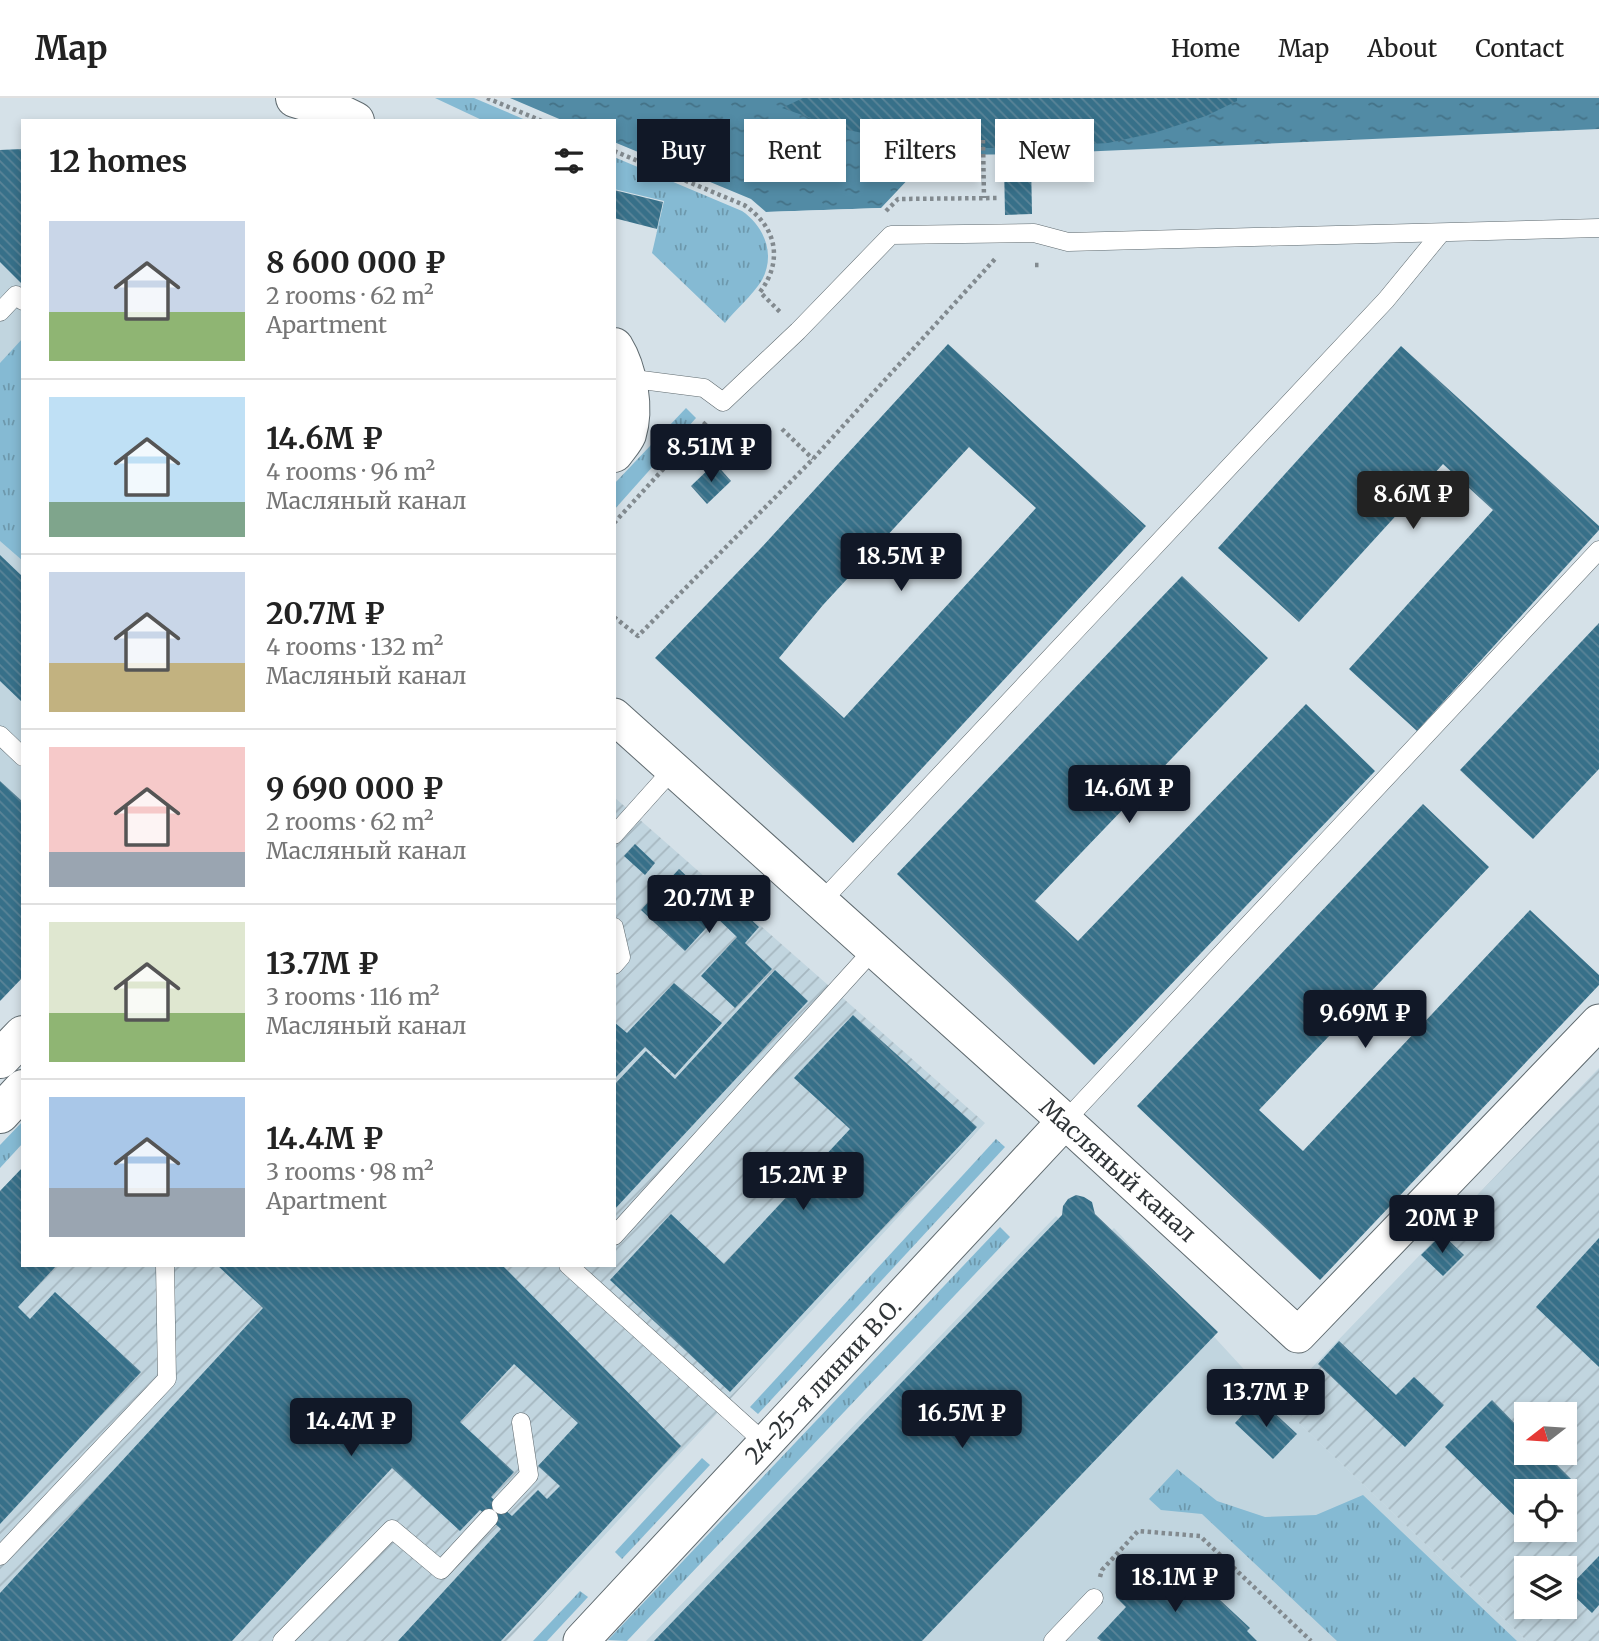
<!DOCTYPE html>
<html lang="en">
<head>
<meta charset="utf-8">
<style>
	body { margin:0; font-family:Merriweather,serif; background:#f2f2f2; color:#222; height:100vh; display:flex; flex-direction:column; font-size:26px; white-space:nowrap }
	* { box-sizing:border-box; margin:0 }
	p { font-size:23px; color:#767676 }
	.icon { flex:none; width:38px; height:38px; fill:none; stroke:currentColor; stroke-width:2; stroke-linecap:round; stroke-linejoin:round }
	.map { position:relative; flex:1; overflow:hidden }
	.panel { position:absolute; left:21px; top:21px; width:595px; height:1148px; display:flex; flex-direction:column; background:#fff; border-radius:0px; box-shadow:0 4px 10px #0003 }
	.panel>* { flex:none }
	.hud { position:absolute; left:637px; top:21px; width:665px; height:63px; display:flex; gap:14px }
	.needle { width:46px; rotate:253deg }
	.tools { position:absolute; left:1514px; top:1304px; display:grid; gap:14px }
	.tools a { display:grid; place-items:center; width:63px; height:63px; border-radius:0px; background:#fff; box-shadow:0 4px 10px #0003; font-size:35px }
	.price { position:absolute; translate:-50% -60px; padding:0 16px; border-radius:7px; background:#111827; color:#fff; font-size:23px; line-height:46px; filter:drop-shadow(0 2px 4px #0008) }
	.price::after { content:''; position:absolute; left:50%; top:42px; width:21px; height:16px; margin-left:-10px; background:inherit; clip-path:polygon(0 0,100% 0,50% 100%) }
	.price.active { background:#222; color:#fff }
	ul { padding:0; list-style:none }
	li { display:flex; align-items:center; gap:21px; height:175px; padding:0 28px }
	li+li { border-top:2px solid #e0e0e0 }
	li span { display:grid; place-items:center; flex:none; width:196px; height:140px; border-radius:0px; color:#555 }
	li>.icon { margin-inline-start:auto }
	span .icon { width:84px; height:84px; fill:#fffc; stroke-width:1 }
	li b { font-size:30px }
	h2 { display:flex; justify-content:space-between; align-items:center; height:84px; padding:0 28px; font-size:30px }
	.pill { padding:0 24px; border-radius:0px; background:#fff; box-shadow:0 4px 10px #0003; font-size:24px; line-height:63px }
	.pill.active { background:#111827; color:#fff }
	header { display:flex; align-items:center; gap:42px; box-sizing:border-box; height:98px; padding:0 35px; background:#fff; border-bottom:2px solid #e0e0e0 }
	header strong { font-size:33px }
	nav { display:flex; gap:38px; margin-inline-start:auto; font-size:24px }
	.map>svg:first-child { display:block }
</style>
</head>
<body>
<header>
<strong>Map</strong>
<nav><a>Home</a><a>Map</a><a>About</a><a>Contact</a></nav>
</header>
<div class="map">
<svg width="1599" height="1543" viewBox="0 0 1599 1543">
	<defs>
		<pattern id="industrial-furrows" width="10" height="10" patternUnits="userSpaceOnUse" patternTransform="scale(1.75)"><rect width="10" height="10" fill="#c1d5df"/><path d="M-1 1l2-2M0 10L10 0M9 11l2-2" fill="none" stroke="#a6b7c0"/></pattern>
		<pattern id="grass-tufts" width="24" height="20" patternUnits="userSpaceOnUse" patternTransform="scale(1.75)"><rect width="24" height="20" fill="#85bad3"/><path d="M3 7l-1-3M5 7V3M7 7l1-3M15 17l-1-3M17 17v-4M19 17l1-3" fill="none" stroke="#6d98ac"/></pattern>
		<pattern id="water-ripples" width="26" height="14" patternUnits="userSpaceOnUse" patternTransform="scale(1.75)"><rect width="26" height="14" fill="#528ba5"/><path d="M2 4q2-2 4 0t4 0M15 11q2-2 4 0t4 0" fill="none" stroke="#447287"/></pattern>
		<pattern id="building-back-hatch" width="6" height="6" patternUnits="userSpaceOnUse" patternTransform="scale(1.75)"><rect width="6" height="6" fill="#377089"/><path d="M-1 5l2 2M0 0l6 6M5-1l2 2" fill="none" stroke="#5a8498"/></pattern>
	</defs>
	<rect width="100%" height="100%" fill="#d5e1e8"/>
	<g fill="#c1d5df">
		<path d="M23,51V879L0,903V52Z"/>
		<path d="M1056,1118L1091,1153L1114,1130L1252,1280L1527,1543H646Z"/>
	</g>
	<g fill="url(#industrial-furrows)" fill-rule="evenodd">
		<path d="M614,699L985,1025L507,1543H0V1093L23,1069V1167H614Z"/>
		<path d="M1599,970V1543H1527L1278,1305ZM1526,1316H1564V1354H1526ZM1526,1393H1564V1432H1526ZM1526,1470H1564V1508H1526Z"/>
	</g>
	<g fill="url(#grass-tufts)">
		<path d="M435,0H474L528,23H484Z"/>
		<path d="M614,59L742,113C764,128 776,156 762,182C753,197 736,211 725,225L652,155L664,103L614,91Z"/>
		<path d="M23,240V463L0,443V265Z"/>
		<path d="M686,310L696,320L614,412V386Z"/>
		<path d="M23,1023V1045L0,1070V1047Z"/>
		<path d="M996,1041L1005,1049L758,1316L750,1309Z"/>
		<path d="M1000,1129L1010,1139L627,1543L608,1542Z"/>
		<path d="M702,1360L710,1367L622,1461L615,1454Z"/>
		<path d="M1177,1371L1217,1403L1265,1419L1316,1417L1363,1397L1517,1543H1337L1202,1416L1161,1412L1149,1401Z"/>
		<path d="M580,1493L588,1499L547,1543H533Z"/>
	</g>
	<path fill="url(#water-ripples)" d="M510,0H1599V31L1032,56L931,57L881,110L766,114L751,101L614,44V23H564Z"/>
	<path fill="#d5e1e8" d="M881,110L877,114L768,118L766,114Z"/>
	<g fill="url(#building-back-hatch)" fill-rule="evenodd">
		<path d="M803,0H1237V3L1206,18L1154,35L1108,45L1019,50H936L843,31L782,10Z"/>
		<path d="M23,51V187L0,164V52Z"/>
		<path d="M1031,64L1032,116L1005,117L1004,65Z"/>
		<path d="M614,92L663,104L657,131L614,120Z"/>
		<path d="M948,246L1146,428L853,745L655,560L761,450ZM969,349L1036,410L844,620L779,560L823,507Z"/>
		<path d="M1401,248L1599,428V432L1417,633L1349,571L1493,412L1443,366L1299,524L1218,450Z"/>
		<path d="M715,365L731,383L707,406L691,388Z"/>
		<path d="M0,457L23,479V605L0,583Z"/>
		<path d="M1182,478L1268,560L1035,803L1078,843L1306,606L1375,673L1094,967L897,776Z"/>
		<path d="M1599,525V671L1533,741L1460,672Z"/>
		<path d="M0,683L23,704V879L0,903Z"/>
		<path d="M1423,706L1489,769L1259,1012L1303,1053L1530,812L1599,877V887L1320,1182L1137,1008Z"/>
		<path d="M635,746L655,765L645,777L624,758Z"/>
		<path d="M679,771L723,812L731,803L759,829L745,845L772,871L735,910L701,878L737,839L716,819L685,853L641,812Z"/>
		<path d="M775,872L808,903L614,1112V987L646,953L675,981Z"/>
		<path d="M674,885L722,925L675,977L645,949L614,981V924L627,935Z"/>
		<path d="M853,917L977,1029L730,1294L610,1182L671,1116L724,1166L850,1031L794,980Z"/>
		<path d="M23,1069V1167H57L18,1209L30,1221L55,1194L141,1274L0,1426V1093Z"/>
		<path d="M1076,1097L1084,1099L1092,1104L1095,1116L1218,1234L922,1543H654L1062,1117L1063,1108L1068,1101Z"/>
		<path d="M1442,1136L1464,1157L1443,1178L1421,1157Z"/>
		<path d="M1599,1140V1269L1536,1209Z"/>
		<path d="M217,1167H502L681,1348L501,1543H398L501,1431L480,1412L460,1433L392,1370L232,1543H0V1495L263,1210ZM514,1266L578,1325L538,1368L560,1388L547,1401L538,1392L512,1418L491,1399L514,1374L460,1324Z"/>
		<path d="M1339,1243L1396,1297L1414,1279L1444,1307L1405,1349L1318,1266Z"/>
		<path d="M1258,1300L1297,1336L1273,1361L1235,1325Z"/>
		<path d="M1492,1302L1526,1337V1354H1544L1576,1386L1564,1398V1393H1526V1429L1445,1349Z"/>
		<path d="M1599,1458V1507L1592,1515L1567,1491Z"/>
		<path d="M1175,1465L1203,1491L1206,1489L1250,1530L1247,1533L1257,1543H1101L1097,1540L1126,1509L1116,1499L1128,1486L1142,1500Z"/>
	</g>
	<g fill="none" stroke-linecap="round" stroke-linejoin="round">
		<defs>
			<g id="lane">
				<path d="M0,214L16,197L23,203"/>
				<path d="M626,280L704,290L723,304L798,233L891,137L1034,135L1068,144L1599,130"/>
				<path d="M0,637L23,659"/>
				<path d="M614,737L673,671"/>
				<path d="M821,804L1386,202L1441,135"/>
				<path d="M614,829L621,859L614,867"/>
				<path d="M1065,1023L1599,452"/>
				<path d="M1434,1096L1458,1119"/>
				<path d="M614,1138L874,851"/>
				<path d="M568,1167L765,1345"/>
				<path d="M501,1407L529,1377L521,1324"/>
				<path d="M0,1458L167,1281L165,1167"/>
				<path d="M282,1543L392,1431L441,1472L489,1420"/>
				<path d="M1053,1543L1094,1500"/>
			</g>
			<g id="street">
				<path d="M614,618L1065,1023L1298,1237L1599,924"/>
				<path d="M581,1543L1065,1023"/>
			</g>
			<g id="secondary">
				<path d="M295,0L328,10L355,23"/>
				<path d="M614,249C628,272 635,310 627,336C624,343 618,349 614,355"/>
				<path d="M0,961L23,937"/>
				<path d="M0,1016L23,991"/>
			</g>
		</defs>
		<use href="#lane" stroke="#5f6a6f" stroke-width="19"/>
		<use href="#street" stroke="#5f6a6f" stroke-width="37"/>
		<use href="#secondary" stroke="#5f6a6f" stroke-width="40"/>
		<g stroke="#828a8f" stroke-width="4.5" stroke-dasharray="3.5 3.5" stroke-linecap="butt">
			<path d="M487,0L542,23"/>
			<path d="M983,42L984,100"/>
			<path d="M614,53L744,107C776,128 784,162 760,194L781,215"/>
			<path d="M886,113L898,101L999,100"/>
			<path d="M1035,167H1039"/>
			<path d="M782,331L813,361"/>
			<path d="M614,425L708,322"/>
			<path d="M614,519L638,538L813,361L995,161"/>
			<path d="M1100,1479L1102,1472L1138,1433L1200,1438L1311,1543"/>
		</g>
		<use href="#lane" stroke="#fff" stroke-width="18"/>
		<use href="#street" stroke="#fff" stroke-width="35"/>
		<use href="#secondary" stroke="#fff" stroke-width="38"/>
	</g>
	<g text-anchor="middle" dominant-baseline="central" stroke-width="7" stroke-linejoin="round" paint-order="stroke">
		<g font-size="23" fill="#303538" stroke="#fff">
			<text transform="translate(1118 1072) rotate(42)">Масляный канал</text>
			<text transform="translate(823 1283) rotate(-47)">24-25-я линии В.О.</text>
		</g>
	</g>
</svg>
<div class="tools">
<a><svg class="needle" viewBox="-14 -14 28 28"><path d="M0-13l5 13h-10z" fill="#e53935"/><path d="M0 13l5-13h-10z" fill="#767676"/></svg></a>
<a><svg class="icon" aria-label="locate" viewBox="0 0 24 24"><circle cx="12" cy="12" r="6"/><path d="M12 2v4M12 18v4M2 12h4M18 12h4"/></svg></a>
<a><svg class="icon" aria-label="layers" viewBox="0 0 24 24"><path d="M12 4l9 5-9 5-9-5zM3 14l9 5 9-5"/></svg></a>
</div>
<b class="price" style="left:711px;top:386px">8.51M ₽</b>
<b class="price active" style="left:1413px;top:433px">8.6M ₽</b>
<b class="price" style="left:901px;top:495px">18.5M ₽</b>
<b class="price" style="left:1129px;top:727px">14.6M ₽</b>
<b class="price" style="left:709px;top:837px">20.7M ₽</b>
<b class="price" style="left:1365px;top:952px">9.69M ₽</b>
<b class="price" style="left:803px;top:1114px">15.2M ₽</b>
<b class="price" style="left:1442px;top:1157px">20M ₽</b>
<b class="price" style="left:1266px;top:1331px">13.7M ₽</b>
<b class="price" style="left:962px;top:1352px">16.5M ₽</b>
<b class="price" style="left:351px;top:1360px">14.4M ₽</b>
<b class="price" style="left:1175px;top:1516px">18.1M ₽</b>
<div class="hud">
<a class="pill active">Buy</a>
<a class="pill">Rent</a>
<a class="pill">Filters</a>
<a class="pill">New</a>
</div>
<section class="panel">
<h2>12 homes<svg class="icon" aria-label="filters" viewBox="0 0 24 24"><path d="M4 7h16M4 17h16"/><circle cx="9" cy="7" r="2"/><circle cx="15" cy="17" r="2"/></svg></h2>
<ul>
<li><span style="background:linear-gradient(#c9d6e8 65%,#8fb573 0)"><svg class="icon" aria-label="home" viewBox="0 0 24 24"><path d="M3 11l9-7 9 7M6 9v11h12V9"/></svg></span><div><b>8 600 000 ₽</b><p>2 rooms · 62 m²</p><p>Apartment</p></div></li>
<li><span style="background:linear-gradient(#bfe0f5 75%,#7fa58c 0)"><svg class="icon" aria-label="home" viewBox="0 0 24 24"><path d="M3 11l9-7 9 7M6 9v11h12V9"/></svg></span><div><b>14.6M ₽</b><p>4 rooms · 96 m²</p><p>Масляный канал</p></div></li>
<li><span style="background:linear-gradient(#c9d6e8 65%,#c2b280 0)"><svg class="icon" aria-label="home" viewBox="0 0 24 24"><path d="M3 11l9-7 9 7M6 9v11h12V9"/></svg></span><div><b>20.7M ₽</b><p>4 rooms · 132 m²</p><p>Масляный канал</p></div></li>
<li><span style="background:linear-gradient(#f6c9c9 75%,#9aa5b1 0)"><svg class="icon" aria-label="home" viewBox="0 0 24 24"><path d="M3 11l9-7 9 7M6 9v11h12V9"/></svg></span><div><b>9 690 000 ₽</b><p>2 rooms · 62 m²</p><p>Масляный канал</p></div></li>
<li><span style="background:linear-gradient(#dfe7d0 65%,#8fb573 0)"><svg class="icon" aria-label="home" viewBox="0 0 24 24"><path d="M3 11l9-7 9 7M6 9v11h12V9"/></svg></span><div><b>13.7M ₽</b><p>3 rooms · 116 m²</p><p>Масляный канал</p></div></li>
<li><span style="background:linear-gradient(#a9c7e8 65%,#9aa5b1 0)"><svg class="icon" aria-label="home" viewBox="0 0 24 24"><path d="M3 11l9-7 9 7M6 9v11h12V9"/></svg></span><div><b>14.4M ₽</b><p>3 rooms · 98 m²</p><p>Apartment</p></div></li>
</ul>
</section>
</div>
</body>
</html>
